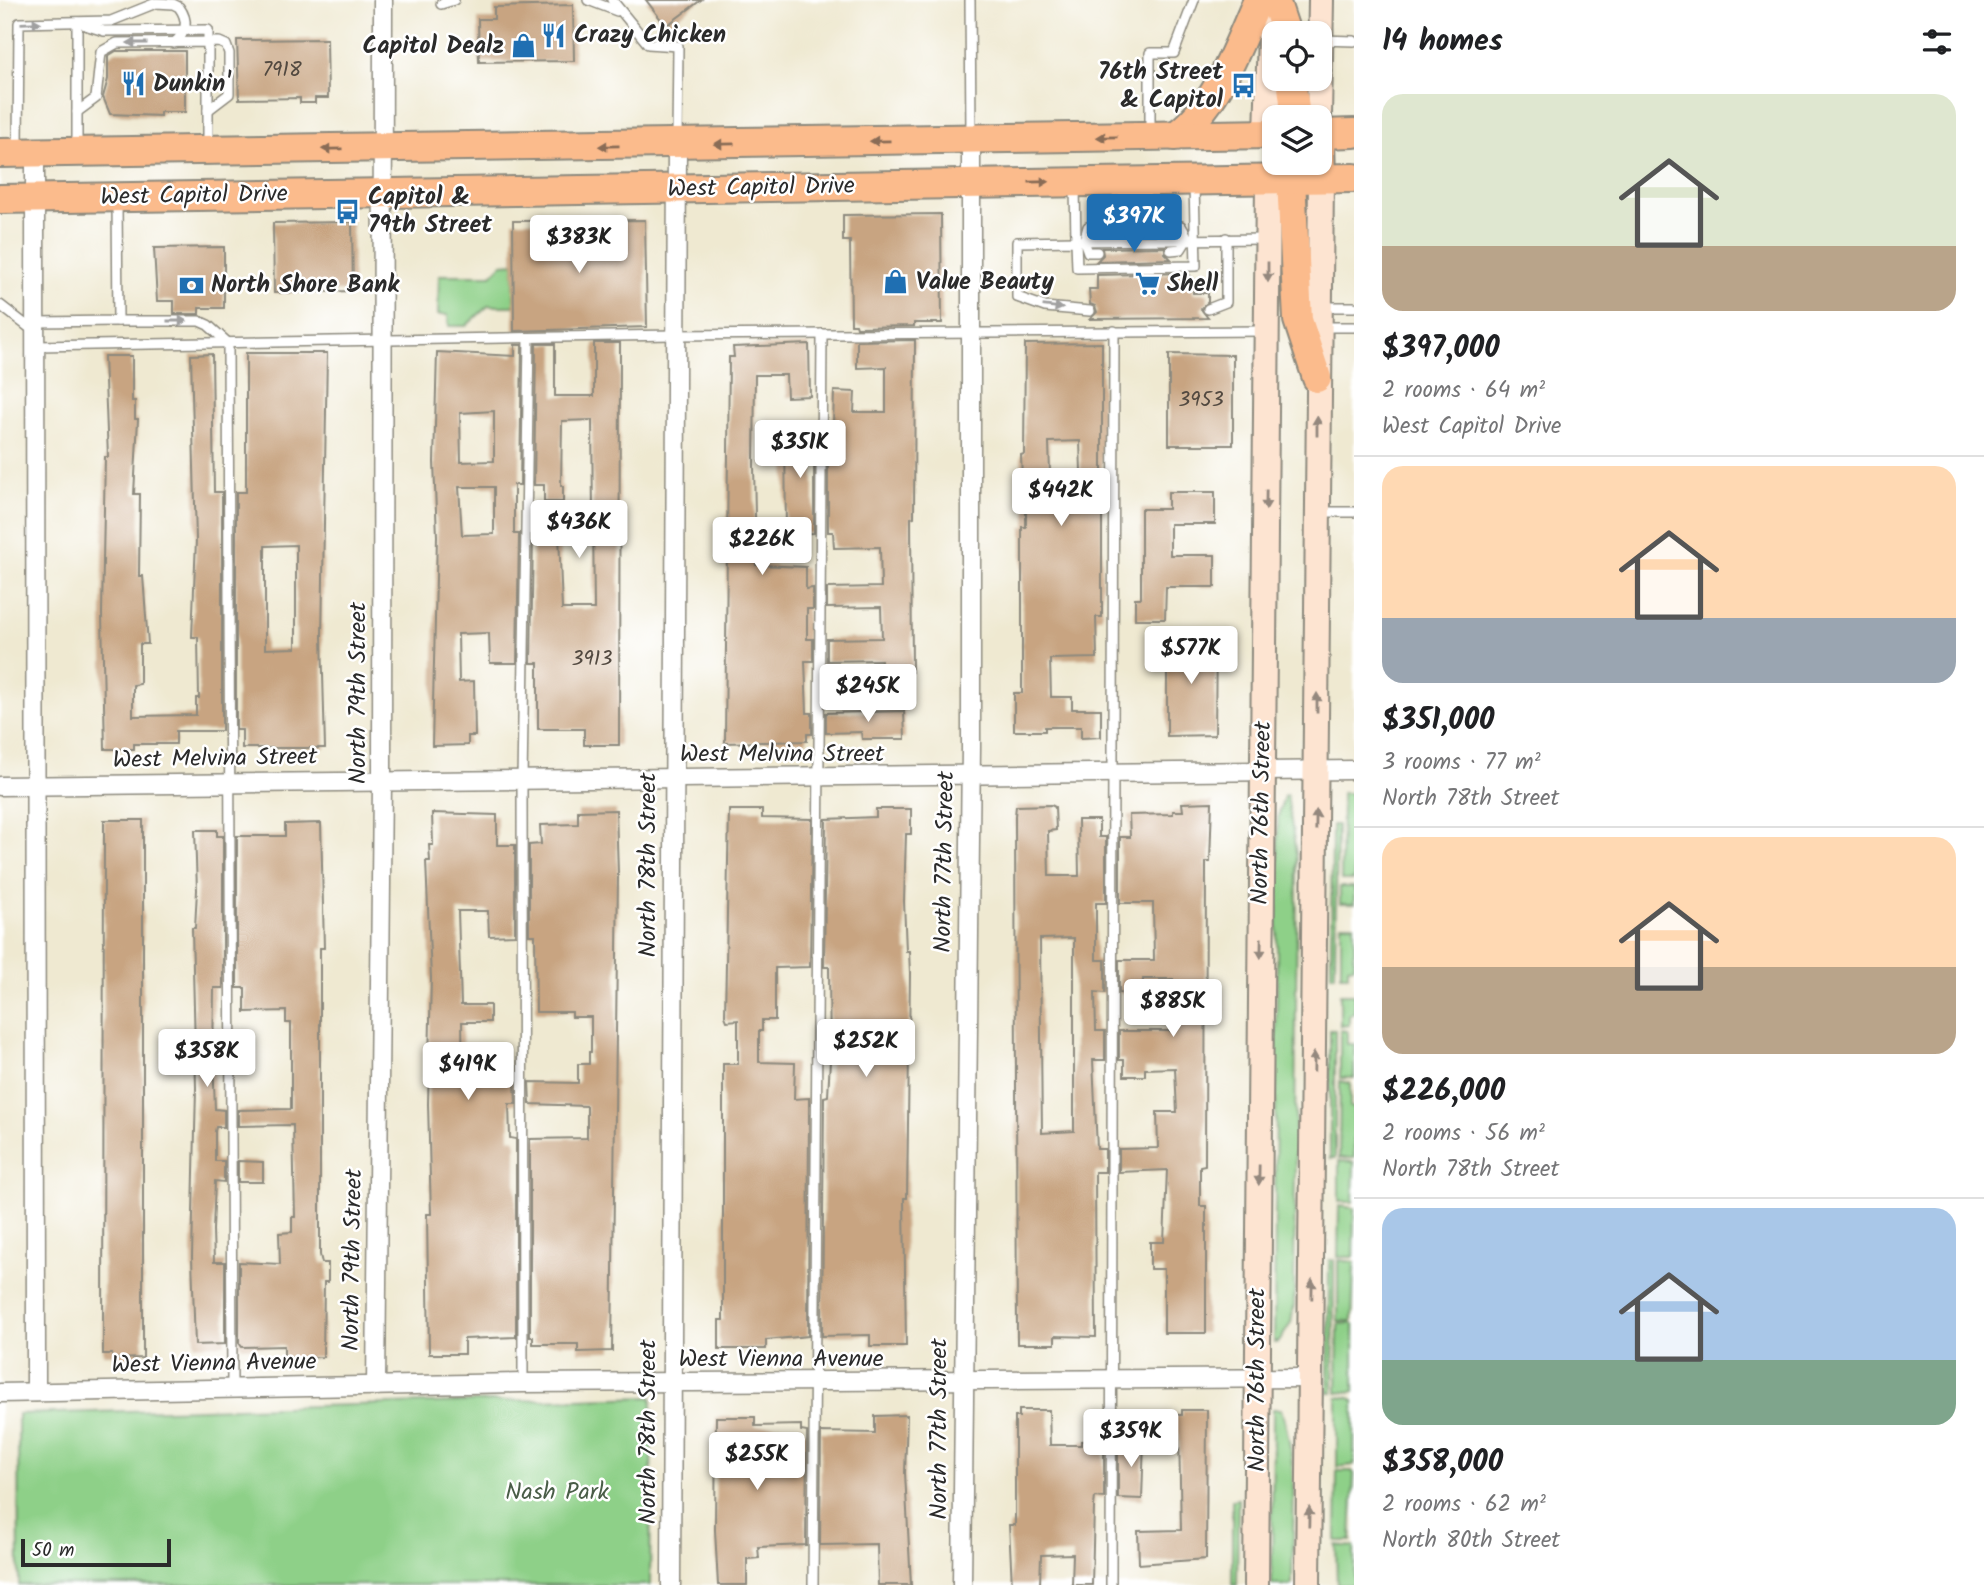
<!DOCTYPE html>
<html lang="en">
<head>
<meta charset="utf-8">
<style>
	body { margin:0; font-family:Kalam,sans-serif; background:#f2f2f2; color:#202124; height:100vh; display:flex; flex-direction:column; font-size:26px; white-space:nowrap }
	* { box-sizing:border-box; margin:0 }
	p { font-size:23px; color:#757577 }
	.icon { flex:none; width:38px; height:38px; fill:none; stroke:currentColor; stroke-width:2; stroke-linecap:round; stroke-linejoin:round }
	.map { position:relative; flex:1; overflow:hidden }
	.sheet { display:flex; flex-direction:column; background:#fff; width:630px }
	.sheet>* { flex:none }
	.tools { position:absolute; left:1262px; top:21px; display:grid; gap:14px }
	.tools a { display:grid; place-items:center; width:70px; height:70px; border-radius:14px; background:#fff; box-shadow:0 2px 5px #0004; font-size:35px }
	.scale { position:absolute; left:21px; bottom:18px; width:150px; box-sizing:border-box; padding-left:7px; border:4px solid #2b2b2b; border-top:0; font-size:19px; line-height:24px; white-space:nowrap; color:#2b2b2b; -webkit-text-stroke:5px #fff; paint-order:stroke }
	.price { position:absolute; translate:-50% -60px; padding:0 16px; border-radius:7px; background:#fff; color:#222; font-size:23px; line-height:46px; filter:drop-shadow(0 2px 4px #0008) }
	.price::after { content:''; position:absolute; left:50%; top:42px; width:21px; height:16px; margin-left:-10px; background:inherit; clip-path:polygon(0 0,100% 0,50% 100%) }
	.price.active { background:#1f6fb2; color:#fff }
	ul { padding:0; list-style:none }
	li { display:grid; align-content:center; gap:14px; height:371px; padding:0 28px }
	li+li { border-top:2px solid #e0e0e0 }
	li span { display:grid; place-items:center; height:217px; border-radius:21px; color:#555 }
	li>.icon { margin-inline-start:auto }
	span .icon { width:126px; height:126px; fill:#fffc; stroke-width:1 }
	li b { font-size:30px }
	h2 { display:flex; justify-content:space-between; align-items:center; height:84px; padding:0 28px; font-size:30px }
	main { display:flex; flex:1; min-height:0 }
	.map>svg:first-child { display:block }
</style>
</head>
<body>
<main>
<div class="map">
<svg width="1354" height="1585" viewBox="0 0 1354 1585">
	<rect width="100%" height="100%" fill="#fff"/>
	<filter id="ink" filterUnits="userSpaceOnUse"><feTurbulence type="fractalNoise" baseFrequency=".0143" numOctaves="2"/><feDisplacementMap in="SourceGraphic" scale="14" xChannelSelector="R" yChannelSelector="G"/><feConvolveMatrix kernelMatrix="1 2 1 2 8 2 1 2 1" color-interpolation-filters="sRGB"/></filter>
	<filter id="wash" filterUnits="userSpaceOnUse"><feTurbulence type="fractalNoise" baseFrequency=".00686" numOctaves="4" result="noise"/><feDisplacementMap in="SourceGraphic" scale="28" xChannelSelector="R" yChannelSelector="G"/><feGaussianBlur stdDeviation="1.57" result="paint"/><feColorMatrix in="noise" values="0 0 0 0 0 0 0 0 0 0 0 0 0 0 0 0 0 1.4 0 .05"/><feComposite in="paint" operator="in"/></filter>
	<g filter="url(#wash)">
		<rect width="100%" height="100%" fill="#efe9d1"/>
		<g fill="#8ed088" stroke="#5c7e5a" stroke-width="2">
			<path d="M514,263V306H488L466,326H449L448,315H438L439,275H491L502,264Z"/>
			<path d="M1342,793H1354V880H1341Z"/>
			<path d="M1287,795L1297,860L1294,1305L1291,1323L1279,1342L1274,1343L1278,817L1284,796Z"/>
			<path d="M1332,825H1337L1335,975H1331Z"/>
			<rect x="1340" y="887" width="14" height="17"/>
			<path d="M1341,924H1354V966L1348,967V975H1341Z"/>
			<path d="M1340,994H1354V1012L1349,1015V1025L1340,1026Z"/>
			<rect x="1330" y="1030" width="5" height="128"/>
			<path d="M1340,1030L1347,1031V1044H1354V1078H1340Z"/>
			<path d="M1340,1081L1350,1083V1107L1354,1108V1158H1339Z"/>
			<path d="M1339,1161L1354,1162L1353,1202H1339Z"/>
			<path d="M1339,1206L1354,1208L1353,1257H1338Z"/>
			<path d="M1329,1260H1334L1333,1393H1328Z"/>
			<path d="M1338,1260L1354,1262L1352,1321H1338Z"/>
			<path d="M1351,1323L1354,1325V1391L1337,1393L1338,1324Z"/>
			<path d="M652,1397L650,1585H19L18,1414Z"/>
			<path d="M1347,1397L1354,1400V1465L1337,1467V1398Z"/>
			<path d="M1273,1409H1281C1300,1464 1292,1527 1292,1585H1272Z"/>
			<path d="M1337,1471H1352L1354,1474L1351,1541H1336Z"/>
			<path d="M1238,1499L1237,1585H1232V1500Z"/>
			<path d="M1336,1545L1354,1547V1585H1337Z"/>
		</g>
		<g id="blocks">
			<g fill="#c8a481" fill-rule="evenodd">
				<path d="M646,0H701L666,26Z"/>
				<path d="M573,5L574,61L479,62L478,19H494V7Z"/>
				<path d="M327,39L328,98H315V103H300V98L239,99L237,40Z"/>
				<path d="M116,51H185V112H160V116L110,114L103,97L108,79V56Z"/>
				<path d="M1170,211V219L1163,227L1170,233L1097,234L1103,226L1096,220V212Z"/>
				<path d="M941,214L942,323H914V326L857,327L856,324H851L850,241H843V215Z"/>
				<path d="M645,220L647,327L514,331L513,221Z"/>
				<path d="M352,222L353,291L274,293L273,223Z"/>
				<path d="M224,247V308H199V314H174V301H157L154,248Z"/>
				<path d="M1165,247V253L1171,259L1097,261L1103,255L1102,248Z"/>
				<path d="M1188,273L1193,279V293H1208V302L1201,309L1208,318L1090,319L1097,312L1095,306L1090,304L1089,289H1097V275Z"/>
				<path d="M915,340L914,517L911,518L912,673L881,674V660L827,661V639L882,638L881,607L827,608V588L881,587L880,547L834,548L833,532H828V427H833L834,391L855,392L854,412H886V367L857,368V341Z"/>
				<path d="M594,343H620L619,745H584V729H538V663H531L533,534H559L562,609H594L592,420L562,421L561,486H563V502H544V485H534L536,344H555V396H594Z"/>
				<path d="M1102,343V617H1096L1097,658L1050,659L1051,697H1072V709H1101V737L1081,738V727H1045V731H1014V693H1022V527H1026V480H1022L1021,455L1024,454L1025,344ZM1080,441L1081,472L1050,474L1049,442Z"/>
				<path d="M809,344L810,396L787,397L786,375H755L754,465L756,565L806,567V589L813,588V609H807V639H813V661H805L807,713H812V734H807V741L725,743L729,357H734L733,347Z"/>
				<path d="M515,345H522L520,485H514V534H519L517,663H490L489,633L458,634L459,682L474,681L475,736H468V745L432,746L437,536L434,462L437,352L515,356ZM494,411V461L461,462L460,413ZM459,487H494V534L462,535Z"/>
				<path d="M246,353H327L322,637L325,748H242V730H236V492H246ZM296,545V648L265,649V546Z"/>
				<path d="M212,354L214,492H222V731H176V744H134V749H105L102,614L105,457H108L104,356H132V401H135V419H138L134,494H140L139,576H143L148,644H140V684L133,685V716L196,715V698H199L198,637H192L196,540L191,355Z"/>
				<path d="M1169,354L1233,355V445H1169Z"/>
				<path d="M785,428H814V533L786,534Z"/>
				<path d="M1168,492H1215V524H1170V555H1215V587H1166L1165,619H1135V598H1141V509H1168Z"/>
				<path d="M1167,637H1216L1215,735L1167,736Z"/>
				<path d="M904,711L905,739H862L861,732L826,733V713Z"/>
				<path d="M1212,802L1210,862H1206L1205,1165L1200,1166V1206H1206V1333H1164V1269H1150V1242H1164L1167,1170L1119,1172V1149L1158,1148L1157,1112H1177L1175,1068L1145,1069V1076H1124V1060H1119V1031H1171L1173,979H1143L1142,994L1119,993V960H1154L1153,903H1120V837H1130L1129,815L1173,814V811H1183L1182,803Z"/>
				<path d="M1051,805L1055,807L1056,830L1048,831L1049,876H1079L1078,820H1099V837H1106V903H1096V960H1105V993L1095,992L1096,1031H1105V1060H1093L1097,1149H1105V1172H1095L1096,1337L1055,1336V1344H1017L1015,816L1016,806ZM1074,938V1131L1042,1133L1040,939Z"/>
				<path d="M876,809H911V834H906L904,901L906,951H909L910,973L907,1198H904L906,1346H870V1335L822,1336L824,1097L828,1096L830,1060L829,967H824L826,819L876,817Z"/>
				<path d="M616,810L618,873L612,1351L578,1352V1344H533V1337H530V1139L587,1138V1106L530,1104L529,1082L578,1083V1064H589V1052H591V1017H572V1012H536L535,935H529V845L541,844L540,825L578,824V811Z"/>
				<path d="M729,810H762V818L812,819L810,967L775,968V1020H762V1031H759V1062L795,1063L794,1099L809,1098L808,1336L766,1340V1349H719V1320H723V1064H738V1020L727,1021L725,1016Z"/>
				<path d="M432,813L497,815V845H515V935L489,936L488,911H458L461,1005H490V1022H462L463,1078H510V1082H515L516,1104H509L510,1138L516,1139V1337L464,1339V1354H429L427,1214H431L428,1104L431,978L426,861H430L429,845H433Z"/>
				<path d="M104,820H143V1358L113,1359L112,1354H103Z"/>
				<path d="M321,823L324,948H320V1255L322,1263H328V1282H324L323,1357L284,1358V1346L242,1347L239,1343V1262L280,1264L279,1233L292,1232V1217H295L293,1125L238,1126V1110L291,1109V1023H286V1011L245,1012V988H237V836H285V824Z"/>
				<path d="M195,830H217V836H223V988H214L213,1058L215,1109L224,1110V1127H216L215,1131V1161H224V1182L215,1181L213,1230L214,1262H225V1344L195,1345L192,1257L196,1088L192,928H195L197,890Z"/>
				<path d="M238,1161L263,1162V1182H238Z"/>
				<path d="M1019,1410H1049L1050,1445H1081V1441L1104,1440V1498L1095,1497L1094,1506L1092,1585H1072L1073,1554L1041,1555L1040,1585H1012L1009,1525H1015V1417H1019Z"/>
				<path d="M1182,1410H1207L1206,1559L1139,1564L1138,1531L1181,1530L1179,1434H1160V1415H1182Z"/>
				<path d="M907,1415L905,1473L911,1585H878L877,1544L820,1545L821,1432L875,1433V1416Z"/>
				<path d="M716,1417H755V1426L801,1425V1431L807,1432L806,1545L758,1547L759,1558L747,1559V1585H718L715,1530Z"/>
				<path d="M1118,1440H1144L1142,1499L1118,1498Z"/>
			</g>
		</g>
	</g>
	<g filter="url(#ink)">
		<use href="#blocks" fill-opacity="0" stroke="#8d8a7e" stroke-width="2"/>
		<g fill="none" stroke-linecap="round" stroke-linejoin="round">
			<defs>
				<g id="service">
					<path d="M588,0L617,11"/>
					<path d="M612,0L648,44L678,46L677,139"/>
					<path d="M970,0L971,135"/>
					<path d="M441,4L454,0"/>
					<path d="M85,25L104,31L208,30V148"/>
					<path d="M1321,40L1354,41"/>
					<path d="M77,112L96,98L101,52L117,43L219,42L226,45L229,53V94L208,110"/>
					<path d="M1150,132V53H1174L1194,0"/>
					<path d="M77,147V22"/>
					<path d="M18,148L19,23L111,21L156,3L173,4L179,7C189,21 187,32 174,43"/>
					<path d="M1075,187L1076,241L1267,239"/>
					<path d="M1170,226H1181L1188,238"/>
					<path d="M1096,227H1088L1084,241L1088,252H1097"/>
					<path d="M1171,250L1181,249L1188,238"/>
					<path d="M0,305L35,332"/>
					<path d="M1321,307H1354"/>
					<path d="M1208,309L1226,302V238"/>
					<path d="M1090,311L1045,307L1017,297V242L1076,241L1077,268L1196,266L1194,185"/>
					<path d="M118,321H199L208,325L228,343L232,1388"/>
					<path d="M37,322L118,321L117,202"/>
					<path d="M1321,327H1354"/>
					<path d="M37,346L674,335L1267,331"/>
					<path d="M1321,512H1354"/>
					<path d="M523,1383L522,781L529,338"/>
					<path d="M813,1585L822,334"/>
					<path d="M1111,1585L1114,331"/>
				</g>
				<g id="minor">
					<path d="M35,153L36,1392"/>
					<path d="M0,786L1354,770"/>
					<path d="M376,1386L382,782L383,0"/>
					<path d="M0,1393L523,1383L1311,1378"/>
					<path d="M671,1585L677,145"/>
					<path d="M962,1585L971,747V139"/>
				</g>
				<g id="secondary">
					<path d="M1319,117L1321,0"/>
					<path d="M1267,134L1271,0"/>
					<path d="M1256,1585L1268,179"/>
					<path d="M1308,1585L1321,178"/>
				</g>
				<g id="primary">
					<path d="M1275,0L1286,33"/>
					<path d="M1291,79L1296,117"/>
					<path d="M1320,134L1354,133"/>
					<path d="M1175,136C1218,106 1237,47 1258,0"/>
					<path d="M1320,142L1321,178"/>
					<path d="M0,153L1274,134"/>
					<path d="M1284,165L1291,179L1298,320L1317,378"/>
					<path d="M0,199L1354,178"/>
				</g>
			</defs>
			<use href="#service" stroke="#8d8a7e" stroke-width="12"/>
			<use href="#minor" stroke="#8d8a7e" stroke-width="21"/>
			<use href="#secondary" stroke="#8d8a7e" stroke-width="28"/>
			<use href="#primary" stroke="#8d8a7e" stroke-width="32"/>
			<use href="#service" stroke="#fff" stroke-width="9"/>
			<use href="#minor" stroke="#fff" stroke-width="18"/>
			<use href="#secondary" stroke="#fde4d1" stroke-width="24"/>
			<use href="#primary" stroke="#fbbb8c" stroke-width="28"/>
		</g>
		<defs><path id="oneway-solid" d="M-6-.8H1V-3.2L6.5 0L1 3.2V.8H-6Z" transform="scale(1.75)"/></defs>
		<g fill="#a0a0a0">
			<use href="#oneway-solid" transform="translate(31 23) rotate(-2)"/>
			<use href="#oneway-solid" transform="translate(137 43) rotate(180)"/>
			<use href="#oneway-solid" transform="translate(1053 307) rotate(7)"/>
			<use href="#oneway-solid" transform="translate(177 321)"/>
		</g>
		<g fill="#896c57">
			<use href="#oneway-solid" transform="translate(1107 137) rotate(179)"/>
			<use href="#oneway-solid" transform="translate(880 141) rotate(179)"/>
			<use href="#oneway-solid" transform="translate(724 144) rotate(179)"/>
			<use href="#oneway-solid" transform="translate(609 146) rotate(179)"/>
			<use href="#oneway-solid" transform="translate(332 149) rotate(179)"/>
			<use href="#oneway-solid" transform="translate(1039 182) rotate(-1)"/>
		</g>
		<g fill="#94887e">
			<use href="#oneway-solid" transform="translate(1268 272) rotate(90)"/>
			<use href="#oneway-solid" transform="translate(1317 426) rotate(-90)"/>
			<use href="#oneway-solid" transform="translate(1266 500) rotate(91)"/>
			<use href="#oneway-solid" transform="translate(1317 703) rotate(-90)"/>
			<use href="#oneway-solid" transform="translate(1316 820) rotate(-89)"/>
			<use href="#oneway-solid" transform="translate(1261 948) rotate(91)"/>
			<use href="#oneway-solid" transform="translate(1314 1062) rotate(-89)"/>
			<use href="#oneway-solid" transform="translate(1259 1175) rotate(91)"/>
			<use href="#oneway-solid" transform="translate(1312 1289) rotate(-89)"/>
			<use href="#oneway-solid" transform="translate(1309 1517) rotate(-89)"/>
		</g>
	</g>
	<defs>
		<symbol id="restaurant-bare" viewBox="-9 -9 18 18"><path d="M-5-6h1v4h1v-4h1v4h1v-4h1v5L-1.5 .5V6h-2V.5L-5-1ZM5-6V6H3V1.5H1.5Q1.5-4 5-6Z" fill="#1f6fb2" stroke="#fff" stroke-width="2.5" paint-order="stroke"/></symbol>
		<symbol id="shop-bare" viewBox="-9 -9 18 18"><path d="M-5-2.5h2.3a2.7 3.5 0 0 1 5.4 0H5L5.5 6h-11ZM-1.5-2.5h3a1.5 2.3 0 0 0-3 0Z" fill="#1f6fb2" stroke="#fff" stroke-width="2.5" paint-order="stroke"/></symbol>
		<symbol id="bus-bare" viewBox="-9 -9 18 18"><path d="M-5-6H5V4H4V6H2V4H-2V6H-4V4H-5ZM-3.5-4V0h7V-4ZM-3.5 1.2v1.5H-2V1.2ZM2 1.2v1.5H3.5V1.2Z" fill="#1f6fb2" stroke="#fff" stroke-width="2.5" paint-order="stroke"/></symbol>
		<symbol id="supermarket-bare" viewBox="-9 -9 18 18"><path d="M-6-5.5h2.5l.6 2H6L4.5 2H-2.5L-4.4-4H-6ZM-1.5 3.2a1.3 1.3 0 1 0 .1 0ZM3 3.2a1.3 1.3 0 1 0 .1 0Z" fill="#1f6fb2" stroke="#fff" stroke-width="2.5" paint-order="stroke"/></symbol>
		<symbol id="bank-bare" viewBox="-9 -9 18 18"><path d="M-6-4H6V4H-6ZM0-2.3a2.3 2.3 0 1 0 0 4.6a2.3 2.3 0 1 0 0-4.6Z" fill="#1f6fb2" stroke="#fff" stroke-width="2.5" paint-order="stroke"/></symbol>
	</defs>
	<g fill-rule="evenodd">
		<use href="#restaurant-bare" x="536" y="18" width="35" height="35"/>
		<use href="#shop-bare" x="506" y="28" width="35" height="35"/>
		<use href="#restaurant-bare" x="116" y="66" width="35" height="35"/>
		<use href="#bus-bare" x="1226" y="68" width="35" height="35"/>
		<use href="#bus-bare" x="330" y="194" width="35" height="35"/>
		<use href="#shop-bare" x="878" y="264" width="35" height="35"/>
		<use href="#supermarket-bare" x="1130" y="266" width="35" height="35"/>
		<use href="#bank-bare" x="174" y="268" width="35" height="35"/>
	</g>
	<g text-anchor="middle" dominant-baseline="central" stroke-width="5" stroke-linejoin="round" paint-order="stroke">
		<g font-size="21" fill="#524940">
			<text x="282" y="70">7918</text>
			<text x="1201" y="400">3953</text>
			<text x="592" y="659">3913</text>
		</g>
		<g font-size="24" font-weight="bold" fill="#2b2b2b" stroke="#fff" text-anchor="start">
			<text x="574" y="35">Crazy Chicken</text>
			<text x="504" y="46" text-anchor="end">Capitol Dealz</text>
			<text x="1223" y="72" text-anchor="end">76th Street<tspan x="1223" dy="28">&amp; Capitol</tspan></text>
			<text x="153" y="84">Dunkin'</text>
			<text x="368" y="197">Capitol &amp;<tspan x="368" dy="28">79th Street</tspan></text>
			<text x="916" y="282">Value Beauty</text>
			<text x="1167" y="284">Shell</text>
			<text x="211" y="285">North Shore Bank</text>
		</g>
		<g font-size="24" fill="#2b2b2b" stroke="#fff">
			<text transform="translate(761 188) rotate(-1)">West Capitol Drive</text>
			<text transform="translate(194 196) rotate(-1)">West Capitol Drive</text>
			<text transform="translate(358 693) rotate(-90)">North 79th Street</text>
			<text x="782" y="754">West Melvina Street</text>
			<text transform="translate(215 759) rotate(-1)">West Melvina Street</text>
			<text transform="translate(1262 813) rotate(-89)">North 76th Street</text>
			<text transform="translate(945 862) rotate(-89)">North 77th Street</text>
			<text transform="translate(648 865) rotate(-90)">North 78th Street</text>
			<text transform="translate(353 1260) rotate(-89)">North 79th Street</text>
			<text x="781" y="1359">West Vienna Avenue</text>
			<text transform="translate(214 1364) rotate(-1)">West Vienna Avenue</text>
			<text transform="translate(1257 1380) rotate(-90)">North 76th Street</text>
			<text transform="translate(939 1429) rotate(-90)">North 77th Street</text>
			<text transform="translate(648 1432) rotate(-90)">North 78th Street</text>
		</g>
		<g font-size="24" fill="#495d47" stroke="#fff">
			<text x="557" y="1492">Nash Park</text>
		</g>
	</g>
</svg>
<div class="tools">
<a><svg class="icon" aria-label="locate" viewBox="0 0 24 24"><circle cx="12" cy="12" r="6"/><path d="M12 2v4M12 18v4M2 12h4M18 12h4"/></svg></a>
<a><svg class="icon" aria-label="layers" viewBox="0 0 24 24"><path d="M12 4l9 5-9 5-9-5zM3 14l9 5 9-5"/></svg></a>
</div>
<div class="scale">50 m</div>
<b class="price active" style="left:1134px;top:254px">$397K</b>
<b class="price" style="left:579px;top:275px">$383K</b>
<b class="price" style="left:800px;top:480px">$351K</b>
<b class="price" style="left:1061px;top:528px">$442K</b>
<b class="price" style="left:579px;top:560px">$436K</b>
<b class="price" style="left:762px;top:577px">$226K</b>
<b class="price" style="left:1191px;top:686px">$577K</b>
<b class="price" style="left:868px;top:724px">$245K</b>
<b class="price" style="left:1173px;top:1039px">$885K</b>
<b class="price" style="left:866px;top:1079px">$252K</b>
<b class="price" style="left:207px;top:1089px">$358K</b>
<b class="price" style="left:468px;top:1102px">$419K</b>
<b class="price" style="left:1131px;top:1469px">$359K</b>
<b class="price" style="left:757px;top:1492px">$255K</b>
</div>
<section class="sheet">
<h2>14 homes<svg class="icon" aria-label="filters" viewBox="0 0 24 24"><path d="M4 7h16M4 17h16"/><circle cx="9" cy="7" r="2"/><circle cx="15" cy="17" r="2"/></svg></h2>
<ul>
<li><span style="background:linear-gradient(#dfe7d0 70%,#b9a48a 0)"><svg class="icon" aria-label="home" viewBox="0 0 24 24"><path d="M3 11l9-7 9 7M6 9v11h12V9"/></svg></span><div><b>$397,000</b><p>2 rooms · 64 m²</p><p>West Capitol Drive</p></div></li>
<li><span style="background:linear-gradient(#ffd9b3 70%,#9aa5b1 0)"><svg class="icon" aria-label="home" viewBox="0 0 24 24"><path d="M3 11l9-7 9 7M6 9v11h12V9"/></svg></span><div><b>$351,000</b><p>3 rooms · 77 m²</p><p>North 78th Street</p></div></li>
<li><span style="background:linear-gradient(#ffd9b3 60%,#b9a48a 0)"><svg class="icon" aria-label="home" viewBox="0 0 24 24"><path d="M3 11l9-7 9 7M6 9v11h12V9"/></svg></span><div><b>$226,000</b><p>2 rooms · 56 m²</p><p>North 78th Street</p></div></li>
<li><span style="background:linear-gradient(#a9c7e8 70%,#7fa58c 0)"><svg class="icon" aria-label="home" viewBox="0 0 24 24"><path d="M3 11l9-7 9 7M6 9v11h12V9"/></svg></span><div><b>$358,000</b><p>2 rooms · 62 m²</p><p>North 80th Street</p></div></li>
</ul>
</section>
</main>
</body>
</html>
